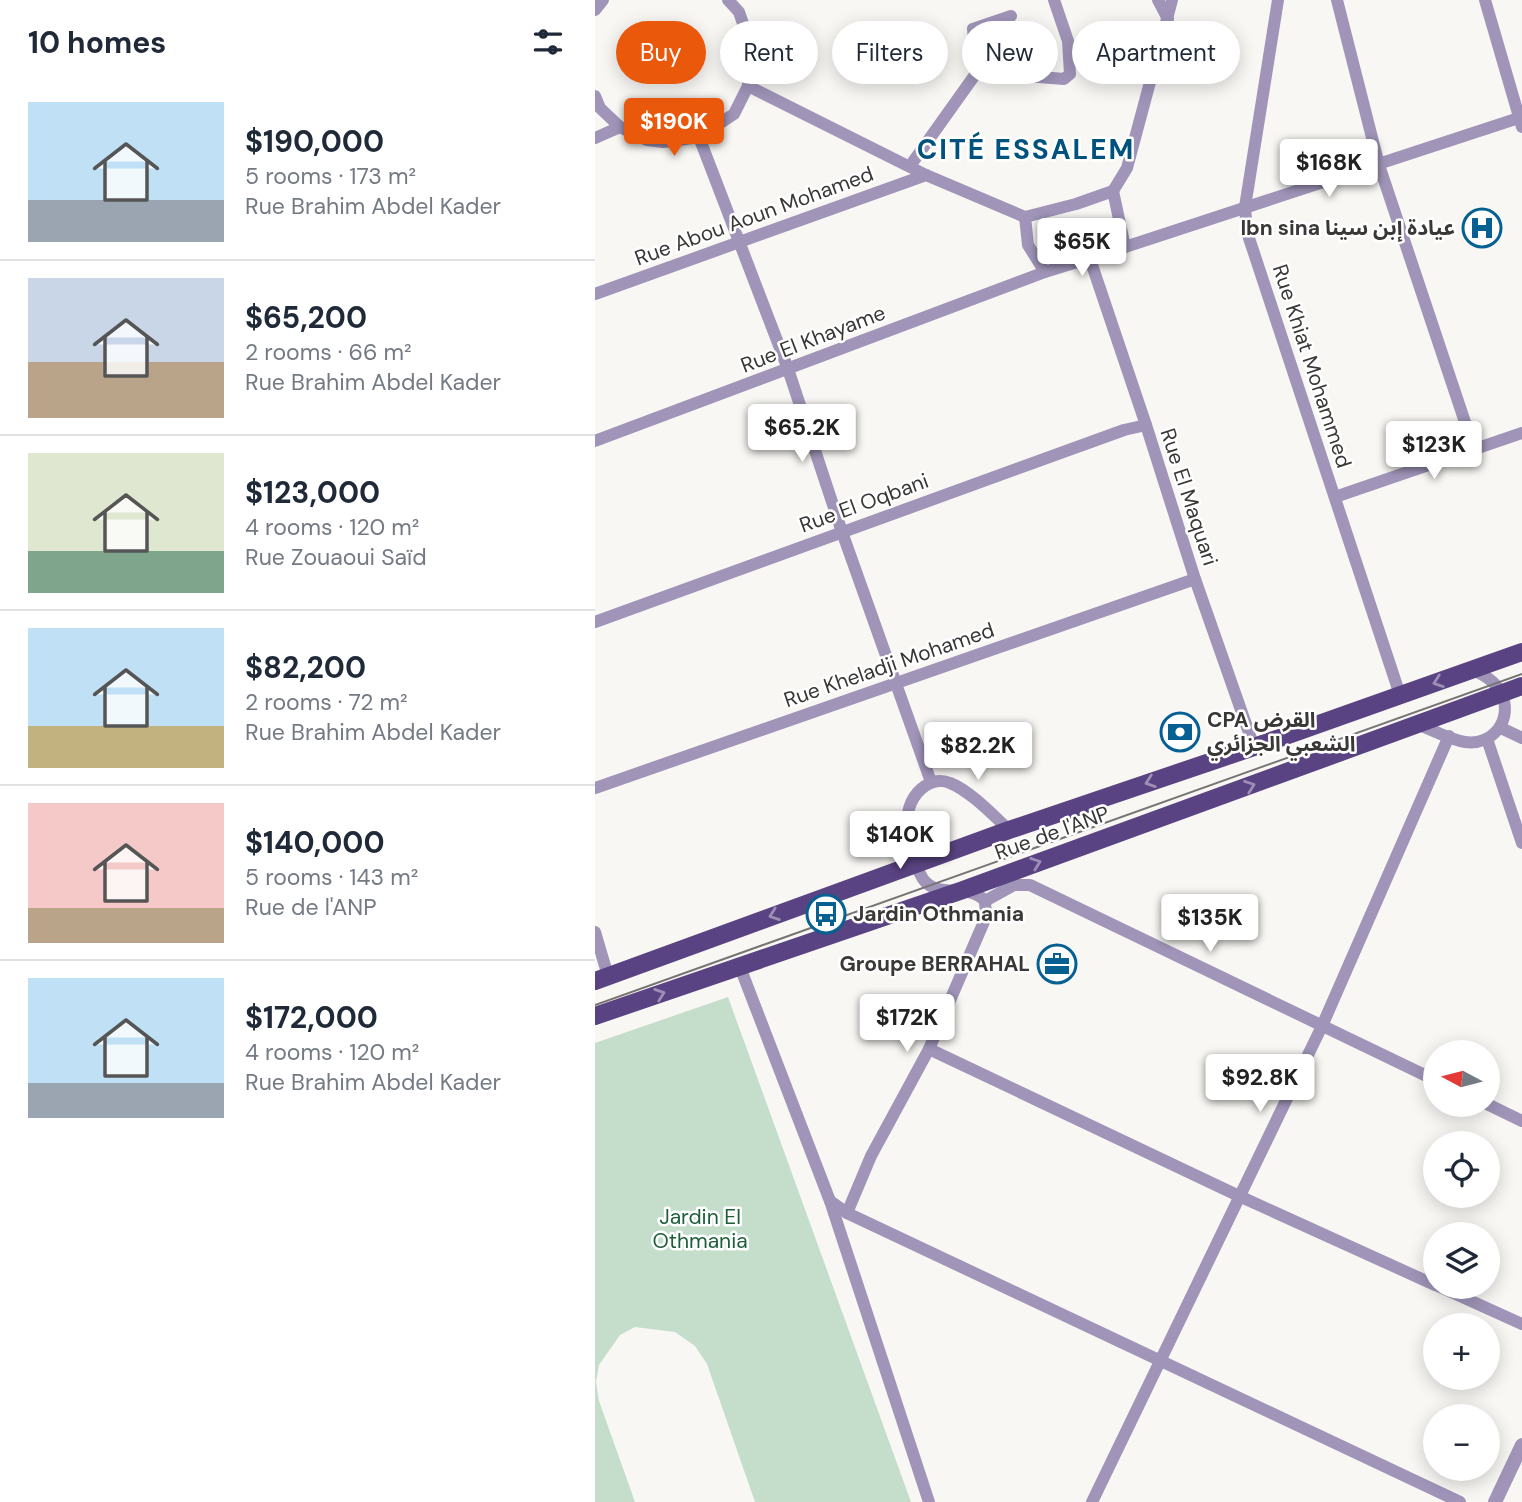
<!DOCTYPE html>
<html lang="en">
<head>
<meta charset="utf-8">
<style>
	body { margin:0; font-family:"DM Sans","Noto Sans Arabic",sans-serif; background:#f6f6f7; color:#1f2937; height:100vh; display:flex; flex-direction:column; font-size:26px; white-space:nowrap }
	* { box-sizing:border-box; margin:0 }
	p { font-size:23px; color:#747a83 }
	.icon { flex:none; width:38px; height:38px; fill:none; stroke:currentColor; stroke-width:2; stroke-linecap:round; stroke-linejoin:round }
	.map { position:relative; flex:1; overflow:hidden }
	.details { display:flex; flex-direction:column; background:#fff; width:595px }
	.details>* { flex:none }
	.hud { position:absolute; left:21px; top:21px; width:665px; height:63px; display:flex; gap:14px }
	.needle { width:46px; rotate:277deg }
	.tools { position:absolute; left:828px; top:1040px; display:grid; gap:14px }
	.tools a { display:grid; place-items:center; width:77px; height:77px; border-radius:50%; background:#fff; box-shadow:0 4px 18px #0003; font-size:35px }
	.price { position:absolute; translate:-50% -60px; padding:0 16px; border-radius:7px; background:#fff; color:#222; font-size:23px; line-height:46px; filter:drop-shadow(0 2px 4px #0008) }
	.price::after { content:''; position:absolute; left:50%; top:42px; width:21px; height:16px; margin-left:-10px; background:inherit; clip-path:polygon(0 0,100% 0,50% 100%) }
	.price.selected { background:#ea580c; color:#fff }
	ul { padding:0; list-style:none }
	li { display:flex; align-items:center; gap:21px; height:175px; padding:0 28px }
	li+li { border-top:2px solid #e0e1e3 }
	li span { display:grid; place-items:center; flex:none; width:196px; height:140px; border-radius:0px; color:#555 }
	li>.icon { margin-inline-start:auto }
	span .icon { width:84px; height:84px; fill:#fffc; stroke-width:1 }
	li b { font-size:30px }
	h2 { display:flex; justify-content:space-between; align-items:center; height:84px; padding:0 28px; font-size:30px }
	.tag { padding:0 24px; border-radius:32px; background:#fff; box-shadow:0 4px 18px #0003; font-size:24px; line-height:63px }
	.tag.selected { background:#ea580c; color:#fff }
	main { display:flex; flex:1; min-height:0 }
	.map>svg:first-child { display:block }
</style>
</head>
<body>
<main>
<section class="details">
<h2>10 homes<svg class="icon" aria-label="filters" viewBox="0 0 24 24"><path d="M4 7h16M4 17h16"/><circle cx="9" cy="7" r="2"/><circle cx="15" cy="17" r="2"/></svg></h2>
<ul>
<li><span style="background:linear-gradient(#bfe0f5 70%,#9aa5b1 0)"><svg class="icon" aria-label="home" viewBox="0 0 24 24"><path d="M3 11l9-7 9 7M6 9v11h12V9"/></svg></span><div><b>$190,000</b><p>5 rooms · 173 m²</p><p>Rue Brahim Abdel Kader</p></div></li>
<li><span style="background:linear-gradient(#c9d6e8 60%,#b9a48a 0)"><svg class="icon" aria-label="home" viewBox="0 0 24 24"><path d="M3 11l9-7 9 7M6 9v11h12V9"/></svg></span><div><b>$65,200</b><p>2 rooms · 66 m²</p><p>Rue Brahim Abdel Kader</p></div></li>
<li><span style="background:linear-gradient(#dfe7d0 70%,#7fa58c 0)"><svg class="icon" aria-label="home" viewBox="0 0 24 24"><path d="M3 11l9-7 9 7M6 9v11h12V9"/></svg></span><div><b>$123,000</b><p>4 rooms · 120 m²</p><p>Rue Zouaoui Saïd</p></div></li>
<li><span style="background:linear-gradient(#bfe0f5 70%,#c2b280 0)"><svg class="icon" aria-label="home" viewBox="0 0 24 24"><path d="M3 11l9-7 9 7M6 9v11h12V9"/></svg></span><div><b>$82,200</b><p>2 rooms · 72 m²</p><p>Rue Brahim Abdel Kader</p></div></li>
<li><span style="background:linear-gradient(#f6c9c9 75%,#b9a48a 0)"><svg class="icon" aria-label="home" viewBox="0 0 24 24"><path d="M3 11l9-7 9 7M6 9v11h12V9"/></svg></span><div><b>$140,000</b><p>5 rooms · 143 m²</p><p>Rue de l'ANP</p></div></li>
<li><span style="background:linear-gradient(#bfe0f5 75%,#9aa5b1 0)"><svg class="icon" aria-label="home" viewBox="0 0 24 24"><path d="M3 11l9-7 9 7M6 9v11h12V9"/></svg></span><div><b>$172,000</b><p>4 rooms · 120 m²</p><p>Rue Brahim Abdel Kader</p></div></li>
</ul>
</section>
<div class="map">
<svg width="927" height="1502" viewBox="0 0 927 1502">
	<rect width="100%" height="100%" fill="#f8f7f4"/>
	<path fill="#c4decb" d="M133,997L316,1502H160L112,1364L100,1346L80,1332L40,1327L25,1335L4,1365L1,1382L4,1401L40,1502H0V1043Z"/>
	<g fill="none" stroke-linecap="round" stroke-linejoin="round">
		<g stroke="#a095b9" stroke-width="12">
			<path d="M563,0L573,19"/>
			<path d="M683,0L650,207L652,232L805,695"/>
			<path d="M742,0L784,165L879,449"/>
			<path d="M890,0L927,127"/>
			<path d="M0,10L8,0"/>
			<path d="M416,16L378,29L382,72L469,79L475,74L473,41L459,0"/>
			<path d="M153,86L331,175L430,217"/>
			<path d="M0,96L5,108L25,127L52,140L68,142L104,137L139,114L153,86L156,67L155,44L144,12L133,0"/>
			<path d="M104,137L193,369L247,532L336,782"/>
			<path d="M0,138L25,127"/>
			<path d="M315,166L382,72"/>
			<path d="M518,191L530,247L450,272L433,245L430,217L481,204Z"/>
			<path d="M518,191L532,168L577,0"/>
			<path d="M530,247L927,117"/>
			<path d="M495,259L551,425L600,579L659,747"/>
			<path d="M0,294L331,175"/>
			<path d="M0,441L450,272"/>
			<path d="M740,497L927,433"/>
			<path d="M0,622L529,430L551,425"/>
			<path d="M824,725C838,730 855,740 870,742C898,746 919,719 906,693C900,681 889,675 878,670"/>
			<path d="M906,728L927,738"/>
			<path d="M892,739L927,843"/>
			<path d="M0,788L600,579"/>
			<path d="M390,901L419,885H435L840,1080"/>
			<path d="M0,932L13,976"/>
			<path d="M145,967L235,1201L334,1502"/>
			<path d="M334,1049L644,1196L840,1285"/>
			<path d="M892,1104L927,1121"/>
			<path d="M235,1201L252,1213L865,1502"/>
			<path d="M252,1213L276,1156L334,1049L391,917L390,901C373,882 343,900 328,879C312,854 301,806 330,786C338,781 346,779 355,783C374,790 399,816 414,830"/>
			<path d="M843,1286L927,1324"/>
			<path d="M497,1502L727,1026L854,736"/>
		</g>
		<path stroke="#a095b9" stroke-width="14" d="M900,1502L927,1445"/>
		<g stroke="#5a4382" stroke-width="18">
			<path d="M0,981L414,830L659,747L927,652"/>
			<path d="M0,1016L368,890L927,686"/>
		</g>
		<path stroke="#767574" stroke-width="2" d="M0,1005L927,674"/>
	</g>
	<defs><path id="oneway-chevron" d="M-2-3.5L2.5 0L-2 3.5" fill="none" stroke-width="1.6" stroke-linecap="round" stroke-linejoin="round" transform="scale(1.75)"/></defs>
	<g stroke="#9c8eb4">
		<use href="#oneway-chevron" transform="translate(843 682) rotate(161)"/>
		<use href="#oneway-chevron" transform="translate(555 782) rotate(161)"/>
		<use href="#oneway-chevron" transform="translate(655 786) rotate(-20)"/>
		<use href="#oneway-chevron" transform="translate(441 863) rotate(-20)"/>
		<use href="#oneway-chevron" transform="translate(179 915) rotate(160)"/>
		<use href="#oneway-chevron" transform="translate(65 994) rotate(-19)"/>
	</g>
	<defs>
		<symbol id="hospital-ring" viewBox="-11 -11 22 22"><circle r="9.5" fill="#fff" stroke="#066091" stroke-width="1.5"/><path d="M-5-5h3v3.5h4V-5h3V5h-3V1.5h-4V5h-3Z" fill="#066091"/></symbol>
		<symbol id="bank-ring" viewBox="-11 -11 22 22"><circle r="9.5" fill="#fff" stroke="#066091" stroke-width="1.5"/><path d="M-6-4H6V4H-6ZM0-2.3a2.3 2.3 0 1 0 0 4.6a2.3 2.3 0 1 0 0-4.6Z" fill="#066091"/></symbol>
		<symbol id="bus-ring" viewBox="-11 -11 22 22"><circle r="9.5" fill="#fff" stroke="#066091" stroke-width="1.5"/><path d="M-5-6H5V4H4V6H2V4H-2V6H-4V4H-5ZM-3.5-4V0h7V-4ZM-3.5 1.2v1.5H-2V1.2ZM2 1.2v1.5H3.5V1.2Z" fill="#066091"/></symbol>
		<symbol id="office-ring" viewBox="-11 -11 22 22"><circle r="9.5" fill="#fff" stroke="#066091" stroke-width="1.5"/><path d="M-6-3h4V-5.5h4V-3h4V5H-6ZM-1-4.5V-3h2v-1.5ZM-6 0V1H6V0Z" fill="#066091"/></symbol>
	</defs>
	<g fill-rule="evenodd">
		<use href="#hospital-ring" x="865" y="206" width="44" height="44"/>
		<use href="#bank-ring" x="563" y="710" width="44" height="44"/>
		<use href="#bus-ring" x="209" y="892" width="44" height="44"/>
		<use href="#office-ring" x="440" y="942" width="44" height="44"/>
	</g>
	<g text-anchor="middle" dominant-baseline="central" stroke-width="5" stroke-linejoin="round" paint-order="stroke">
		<g font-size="21" fill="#393837" stroke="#fff">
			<text transform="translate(159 216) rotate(-20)">Rue Abou Aoun Mohamed</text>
			<text transform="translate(218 339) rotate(-21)">Rue El Khayame</text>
			<text transform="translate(717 366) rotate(72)">Rue Khiat Mohammed</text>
			<text transform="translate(594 497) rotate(72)">Rue El Maquari</text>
			<text transform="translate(269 503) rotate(-20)">Rue El Oqbani</text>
			<text transform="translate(294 665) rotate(-19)">Rue Kheladji Mohamed</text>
			<text transform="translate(457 833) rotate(-20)">Rue de l'ANP</text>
		</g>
		<g font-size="21" font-weight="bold" fill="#393837" stroke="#fff" text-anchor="end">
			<text x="860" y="228">Ibn sina عيادة إبن سينا</text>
			<text x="612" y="720" text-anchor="start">CPA القرض<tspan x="612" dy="24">الشعبي الجزائري</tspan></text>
			<text x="258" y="914" text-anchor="start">Jardin Othmania</text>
			<text x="435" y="964">Groupe BERRAHAL</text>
		</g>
		<g font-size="21" fill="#1b5e38" stroke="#fff">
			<text x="105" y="1217">Jardin El<tspan x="105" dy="24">Othmania</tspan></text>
		</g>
		<g font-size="28" font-weight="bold" letter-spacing="2" fill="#00527e" stroke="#fff">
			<text x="431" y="149">CITÉ ESSALEM</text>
		</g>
	</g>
</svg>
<div class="tools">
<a><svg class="needle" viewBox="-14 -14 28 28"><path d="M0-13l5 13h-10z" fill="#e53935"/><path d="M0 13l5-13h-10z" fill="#747a83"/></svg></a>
<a><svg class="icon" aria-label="locate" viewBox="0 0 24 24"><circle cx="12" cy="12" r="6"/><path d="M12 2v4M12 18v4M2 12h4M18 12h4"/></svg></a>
<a><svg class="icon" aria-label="layers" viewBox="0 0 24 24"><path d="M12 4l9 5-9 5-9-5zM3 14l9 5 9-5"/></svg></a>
<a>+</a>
<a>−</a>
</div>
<b class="price selected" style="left:79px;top:158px">$190K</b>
<b class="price" style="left:734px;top:199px">$168K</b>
<b class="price" style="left:487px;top:278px">$65K</b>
<b class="price" style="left:207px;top:464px">$65.2K</b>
<b class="price" style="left:839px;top:481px">$123K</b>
<b class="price" style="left:383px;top:782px">$82.2K</b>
<b class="price" style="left:305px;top:871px">$140K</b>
<b class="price" style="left:615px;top:954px">$135K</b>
<b class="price" style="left:312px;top:1054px">$172K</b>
<b class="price" style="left:665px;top:1114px">$92.8K</b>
<div class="hud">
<a class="tag selected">Buy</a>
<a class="tag">Rent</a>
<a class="tag">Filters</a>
<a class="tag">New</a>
<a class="tag">Apartment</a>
</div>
</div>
</main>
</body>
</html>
